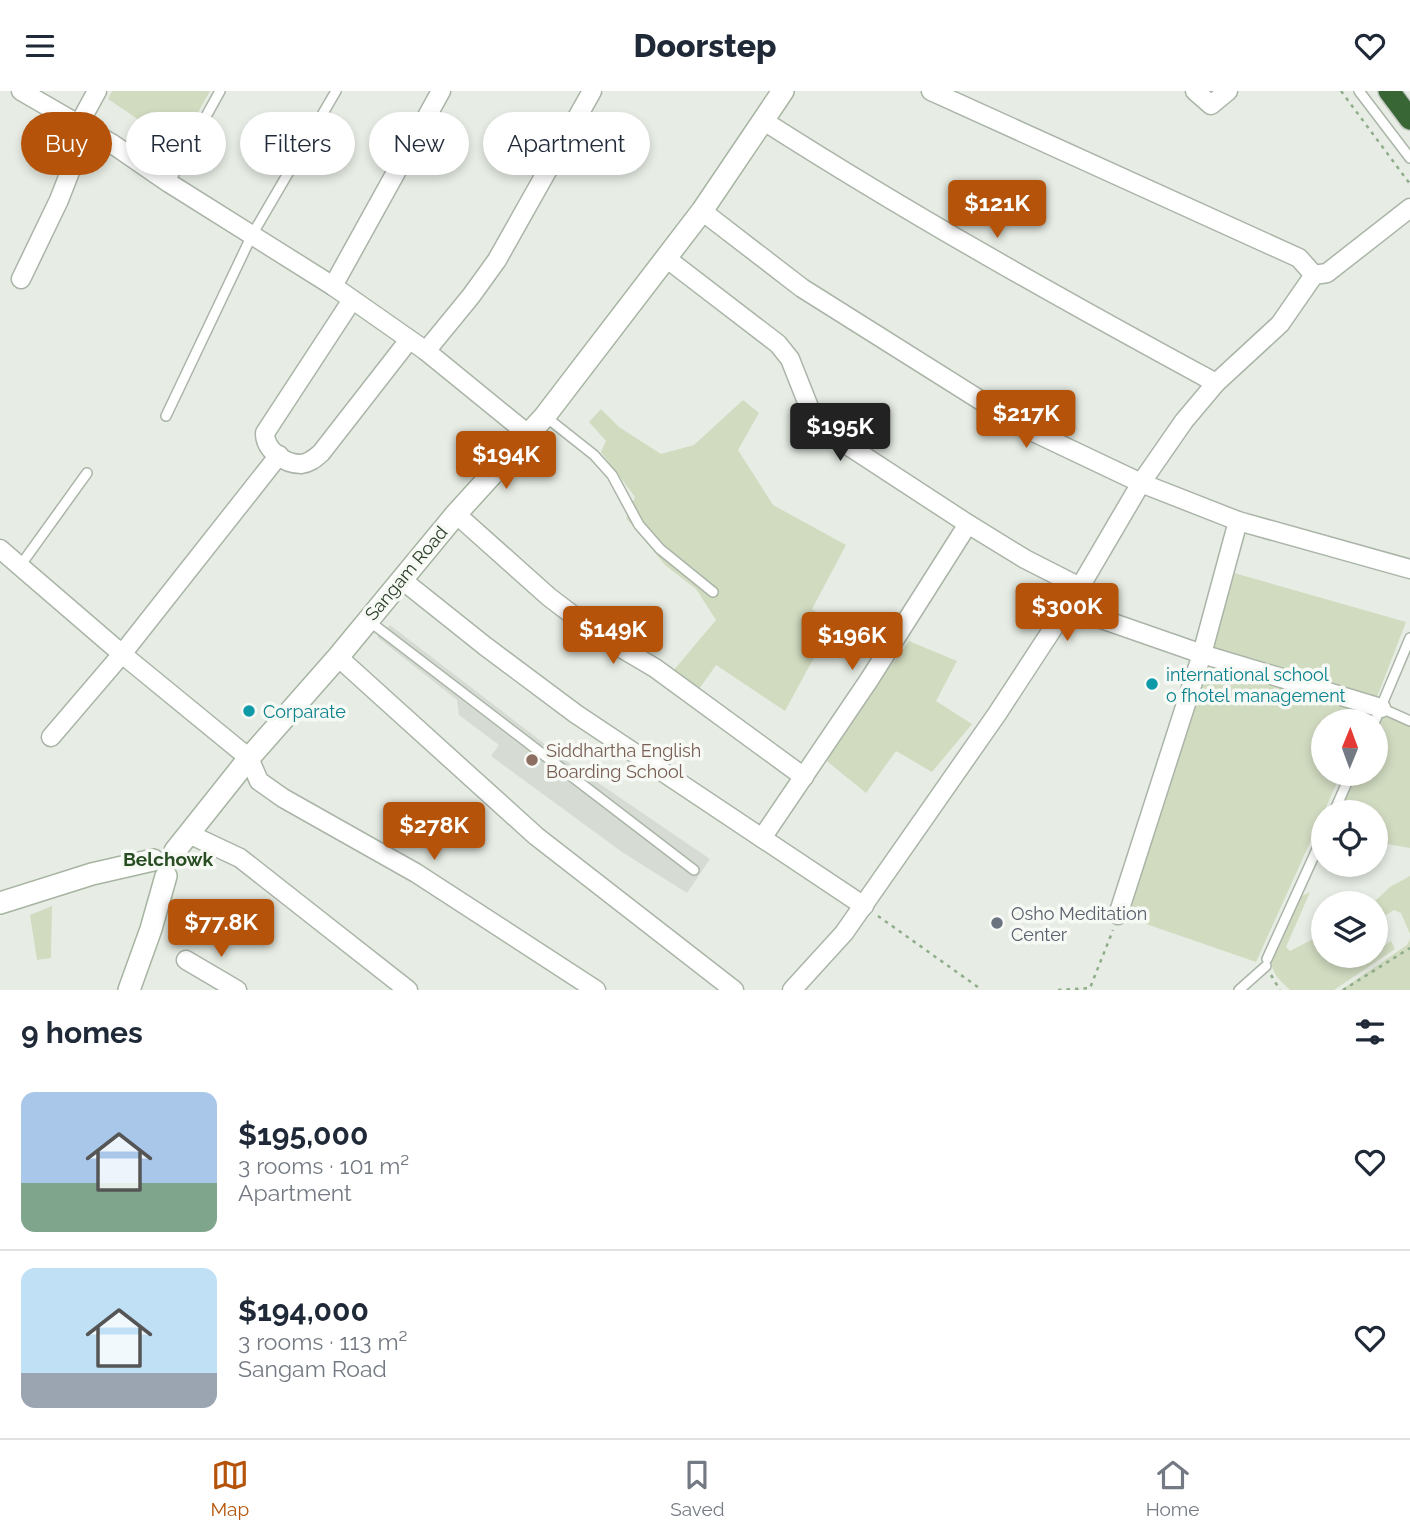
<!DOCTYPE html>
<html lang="en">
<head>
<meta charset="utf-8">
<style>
	body { margin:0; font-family:Raleway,sans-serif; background:#f6f6f7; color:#1f2937; height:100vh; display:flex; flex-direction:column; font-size:26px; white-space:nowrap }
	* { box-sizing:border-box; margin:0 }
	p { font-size:23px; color:#747a83 }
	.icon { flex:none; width:38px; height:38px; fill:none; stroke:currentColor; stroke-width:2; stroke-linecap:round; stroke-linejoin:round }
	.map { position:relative; height:899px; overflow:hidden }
	.side { display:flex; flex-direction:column; background:#fff; flex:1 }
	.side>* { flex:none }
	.guide { position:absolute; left:21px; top:21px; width:700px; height:63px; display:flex; gap:14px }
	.needle { width:46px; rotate:1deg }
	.tools { position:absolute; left:1311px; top:618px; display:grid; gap:14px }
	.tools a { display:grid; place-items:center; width:77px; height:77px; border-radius:50%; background:#fff; box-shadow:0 4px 10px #0003; font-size:35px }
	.price { position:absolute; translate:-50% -60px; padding:0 16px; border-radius:7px; background:#b45309; color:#fff; font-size:23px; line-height:46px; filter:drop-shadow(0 2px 4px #0008) }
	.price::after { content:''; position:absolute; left:50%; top:42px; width:21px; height:16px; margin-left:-10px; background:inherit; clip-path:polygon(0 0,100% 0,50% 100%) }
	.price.current { background:#222; color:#fff }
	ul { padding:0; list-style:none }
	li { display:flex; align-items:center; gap:21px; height:175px; padding:0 21px }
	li+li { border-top:2px solid #e0e1e3 }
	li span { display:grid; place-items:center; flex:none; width:196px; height:140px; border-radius:14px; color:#555 }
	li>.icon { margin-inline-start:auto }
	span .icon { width:84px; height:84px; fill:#fffc; stroke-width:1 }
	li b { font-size:30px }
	h2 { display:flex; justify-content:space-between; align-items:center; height:84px; padding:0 21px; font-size:30px }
	.pill { padding:0 24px; border-radius:32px; background:#fff; box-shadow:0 4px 10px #0003; font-size:24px; line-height:63px }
	.pill.current { background:#b45309; color:#fff }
	header { display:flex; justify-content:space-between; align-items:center; height:91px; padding:0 21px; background:#fff; font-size:32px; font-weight:800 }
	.tab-bar { display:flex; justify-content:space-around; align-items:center; height:98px; border-top:2px solid #e0e1e3; background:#fff; font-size:19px; color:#747a83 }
	.tab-bar a { display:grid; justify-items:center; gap:4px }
	.tab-bar .current { color:#b45309 }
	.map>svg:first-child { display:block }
</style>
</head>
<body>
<header><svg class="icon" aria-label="menu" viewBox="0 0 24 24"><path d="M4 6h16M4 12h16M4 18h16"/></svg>Doorstep<svg class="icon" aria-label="heart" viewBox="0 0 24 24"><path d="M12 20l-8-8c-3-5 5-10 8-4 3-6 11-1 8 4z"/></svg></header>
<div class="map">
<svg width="1410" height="899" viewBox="0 0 1410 899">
	<rect width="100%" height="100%" fill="#e7ede5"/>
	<path fill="#d6dcd3" d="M390,534L572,674L710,768L687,802L622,761L491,665L499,654L459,624L457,609L377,546Z"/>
	<g fill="#d1dbc0">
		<path d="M112,0H210L179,56L108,8Z"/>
		<path d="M743,309L759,322L738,359L773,414L846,454L812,518L832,533L785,620L716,574L697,601L673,580L716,529L696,498L665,474L626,427L635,406L601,361L606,350L589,331L601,318L619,336L661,363L694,354Z"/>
		<path d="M1234,482L1406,531L1377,606L1211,557Z"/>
		<path d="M909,550L957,570L936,610L972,633L932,681L896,660L866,702L823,667Z"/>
		<path d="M1206,575L1368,623L1365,630H1323V682L1341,683L1256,871L1123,825Z"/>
		<path d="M1383,624L1410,635V757L1376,751V721H1339L1356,683L1376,682V640Z"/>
		<path d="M1410,785V843L1401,822L1394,819L1376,830V812H1373L1390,796Z"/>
		<path d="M1310,801L1286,856L1290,860L1323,843V864H1376V860L1391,850L1395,858L1334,899H1290C1280,889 1270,882 1272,867L1300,806Z"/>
		<path d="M52,815L51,867L37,869L30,824Z"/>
		<path d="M1410,848V899H1341L1407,854Z"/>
	</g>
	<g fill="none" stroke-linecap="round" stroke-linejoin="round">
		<defs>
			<g id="lane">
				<path d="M1359,0L1410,67"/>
				<path d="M169,92L220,0"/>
				<path d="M166,325L252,144L336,0"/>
				<path d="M546,326L594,364L612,384L639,434L660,458L713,501"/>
				<path d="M20,475L87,382"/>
				<path d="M369,530L694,779"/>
				<path d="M1381,617L1410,630"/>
				<path d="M1375,630L1410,547"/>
				<path d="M1334,721L1351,682"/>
				<path d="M1267,868L1323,745"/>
				<path d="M1239,899L1266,875"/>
			</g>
			<g id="street">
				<path d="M21,0L111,52L169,92L333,195L426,260L529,344"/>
				<path d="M931,0L1299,167L1314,184"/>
				<path d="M1195,0L1211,14L1228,0"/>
				<path d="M764,30C911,124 1063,209 1216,292"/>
				<path d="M79,33L97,0"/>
				<path d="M702,120L802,197L1023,336L1141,392L1238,430L1410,478"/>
				<path d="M666,167L778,253L790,268L809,316L820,333L844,352L968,433L1025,468L1080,496"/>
				<path d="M21,188L59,109L87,37"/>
				<path d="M333,195L441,0"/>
				<path d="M352,209L265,342C265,359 284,373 301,373C310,372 315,367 321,362L409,249"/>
				<path d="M426,260L471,205L497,169L592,0"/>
				<path d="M456,423L549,506L599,544L655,577L804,686"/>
				<path d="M0,458L122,563L249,667L259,690L283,707L416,782L596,899"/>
				<path d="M401,488L485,555L576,623L864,815"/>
				<path d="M1067,516L1202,563L1381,617"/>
				<path d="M338,566L536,745L734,899"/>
				<path d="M51,646L122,563L279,364"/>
				<path d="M189,743L240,767L408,899"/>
				<path d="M762,747L869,589L968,433"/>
				<path d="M1118,824L1202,563L1238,430"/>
				<path d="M186,869L237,899"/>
				<path d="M792,899L844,842L997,623L1080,496L1141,392L1184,330L1216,292L1280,233L1314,184L1327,182L1410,117"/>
			</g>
			<g id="secondary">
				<path d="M175,760L249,667L338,566L456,423L545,325L702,120L783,0"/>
				<path d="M0,812L92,783L153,769"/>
				<path d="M129,899L151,838L166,785"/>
			</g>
			<path id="highway" d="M1389,0L1410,28"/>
		</defs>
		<use href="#lane" stroke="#aab5a8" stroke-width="12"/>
		<use href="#street" stroke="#aab5a8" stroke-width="21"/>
		<use href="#secondary" stroke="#a6b4a1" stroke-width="24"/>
		<use href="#highway" stroke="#c3c9c2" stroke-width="24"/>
		<g stroke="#8fad89" stroke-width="2.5" stroke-dasharray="3.5 5" stroke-linecap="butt">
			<path d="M1341,0L1410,93"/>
			<path d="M878,825L982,899"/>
			<path d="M1271,884L1280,899"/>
			<path d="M1058,899L1090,897L1113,839"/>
			<path d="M1343,899L1410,857"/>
		</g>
		<use href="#lane" stroke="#fff" stroke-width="9"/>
		<use href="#street" stroke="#fff" stroke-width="18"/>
		<use href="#secondary" stroke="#fff" stroke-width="21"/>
		<use href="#highway" stroke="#386634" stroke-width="21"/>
	</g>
	<g fill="#0f9aa8" stroke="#f7f9f5" stroke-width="2.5">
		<circle cx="1152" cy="593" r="7"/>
		<circle cx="249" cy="620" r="7"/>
	</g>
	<circle fill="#8d6e63" stroke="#f7f9f5" stroke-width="2.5" cx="532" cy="669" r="7"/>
	<circle fill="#6b7280" stroke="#f7f9f5" stroke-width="2.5" cx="997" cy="832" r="7"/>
	<g text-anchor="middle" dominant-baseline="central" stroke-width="7" stroke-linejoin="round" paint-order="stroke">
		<g font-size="18" fill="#293d26" stroke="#f7f9f5">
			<text transform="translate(406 482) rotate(-50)">Sangam Road</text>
		</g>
		<g font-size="18" fill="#0d838f" stroke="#f7f9f5" text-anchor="start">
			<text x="1166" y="583">international school<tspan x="1166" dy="21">o fhotel management</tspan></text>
			<text x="263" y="620">Corparate</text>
		</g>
		<g font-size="18" fill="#785e54" stroke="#f7f9f5" text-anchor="start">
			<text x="546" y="659">Siddhartha English<tspan x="546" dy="21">Boarding School</tspan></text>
		</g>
		<g font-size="18" fill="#5b616d" stroke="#f7f9f5" text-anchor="start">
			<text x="1011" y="822">Osho Meditation<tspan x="1011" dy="21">Center</tspan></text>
		</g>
		<g font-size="19" font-weight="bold" fill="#284d23" stroke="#f7f9f5">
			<text x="168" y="768">Belchowk</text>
		</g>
	</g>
</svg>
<div class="tools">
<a><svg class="needle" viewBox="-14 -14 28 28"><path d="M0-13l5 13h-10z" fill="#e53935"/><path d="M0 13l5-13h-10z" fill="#747a83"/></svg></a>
<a><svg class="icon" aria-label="locate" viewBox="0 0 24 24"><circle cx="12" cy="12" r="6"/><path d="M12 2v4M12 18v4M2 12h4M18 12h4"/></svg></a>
<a><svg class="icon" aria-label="layers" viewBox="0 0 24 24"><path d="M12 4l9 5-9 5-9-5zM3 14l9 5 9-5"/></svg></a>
</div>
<b class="price" style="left:997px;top:149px">$121K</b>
<b class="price" style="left:1026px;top:359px">$217K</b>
<b class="price current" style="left:840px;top:372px">$195K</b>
<b class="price" style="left:506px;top:400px">$194K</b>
<b class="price" style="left:1067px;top:552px">$300K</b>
<b class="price" style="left:613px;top:575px">$149K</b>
<b class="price" style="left:852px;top:581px">$196K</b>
<b class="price" style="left:434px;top:771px">$278K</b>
<b class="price" style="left:221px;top:868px">$77.8K</b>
<div class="guide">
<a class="pill current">Buy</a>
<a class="pill">Rent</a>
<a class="pill">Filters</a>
<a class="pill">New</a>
<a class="pill">Apartment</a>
</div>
</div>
<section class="side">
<h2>9 homes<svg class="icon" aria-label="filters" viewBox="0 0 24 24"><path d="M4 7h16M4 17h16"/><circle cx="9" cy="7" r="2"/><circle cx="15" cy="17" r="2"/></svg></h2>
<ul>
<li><span style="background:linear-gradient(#a9c7e8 65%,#7fa58c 0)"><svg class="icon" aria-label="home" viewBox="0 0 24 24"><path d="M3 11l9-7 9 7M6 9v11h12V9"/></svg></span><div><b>$195,000</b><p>3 rooms · 101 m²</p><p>Apartment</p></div><svg class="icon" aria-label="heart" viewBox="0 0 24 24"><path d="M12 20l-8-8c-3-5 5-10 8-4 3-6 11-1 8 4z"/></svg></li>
<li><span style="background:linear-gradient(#bfe0f5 75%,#9aa5b1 0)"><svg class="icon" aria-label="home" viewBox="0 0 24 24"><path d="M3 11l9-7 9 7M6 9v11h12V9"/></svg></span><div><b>$194,000</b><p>3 rooms · 113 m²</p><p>Sangam Road</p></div><svg class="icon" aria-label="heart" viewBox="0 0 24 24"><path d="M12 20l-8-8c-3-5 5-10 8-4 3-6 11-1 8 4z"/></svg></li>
</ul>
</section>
<nav class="tab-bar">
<a class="current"><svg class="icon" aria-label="map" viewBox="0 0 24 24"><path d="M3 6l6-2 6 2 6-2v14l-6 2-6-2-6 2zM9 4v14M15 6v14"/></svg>Map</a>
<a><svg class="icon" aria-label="saved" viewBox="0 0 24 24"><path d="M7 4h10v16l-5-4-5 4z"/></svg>Saved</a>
<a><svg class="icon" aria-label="home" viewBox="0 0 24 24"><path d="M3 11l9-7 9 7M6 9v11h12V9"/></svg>Home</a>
</nav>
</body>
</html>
